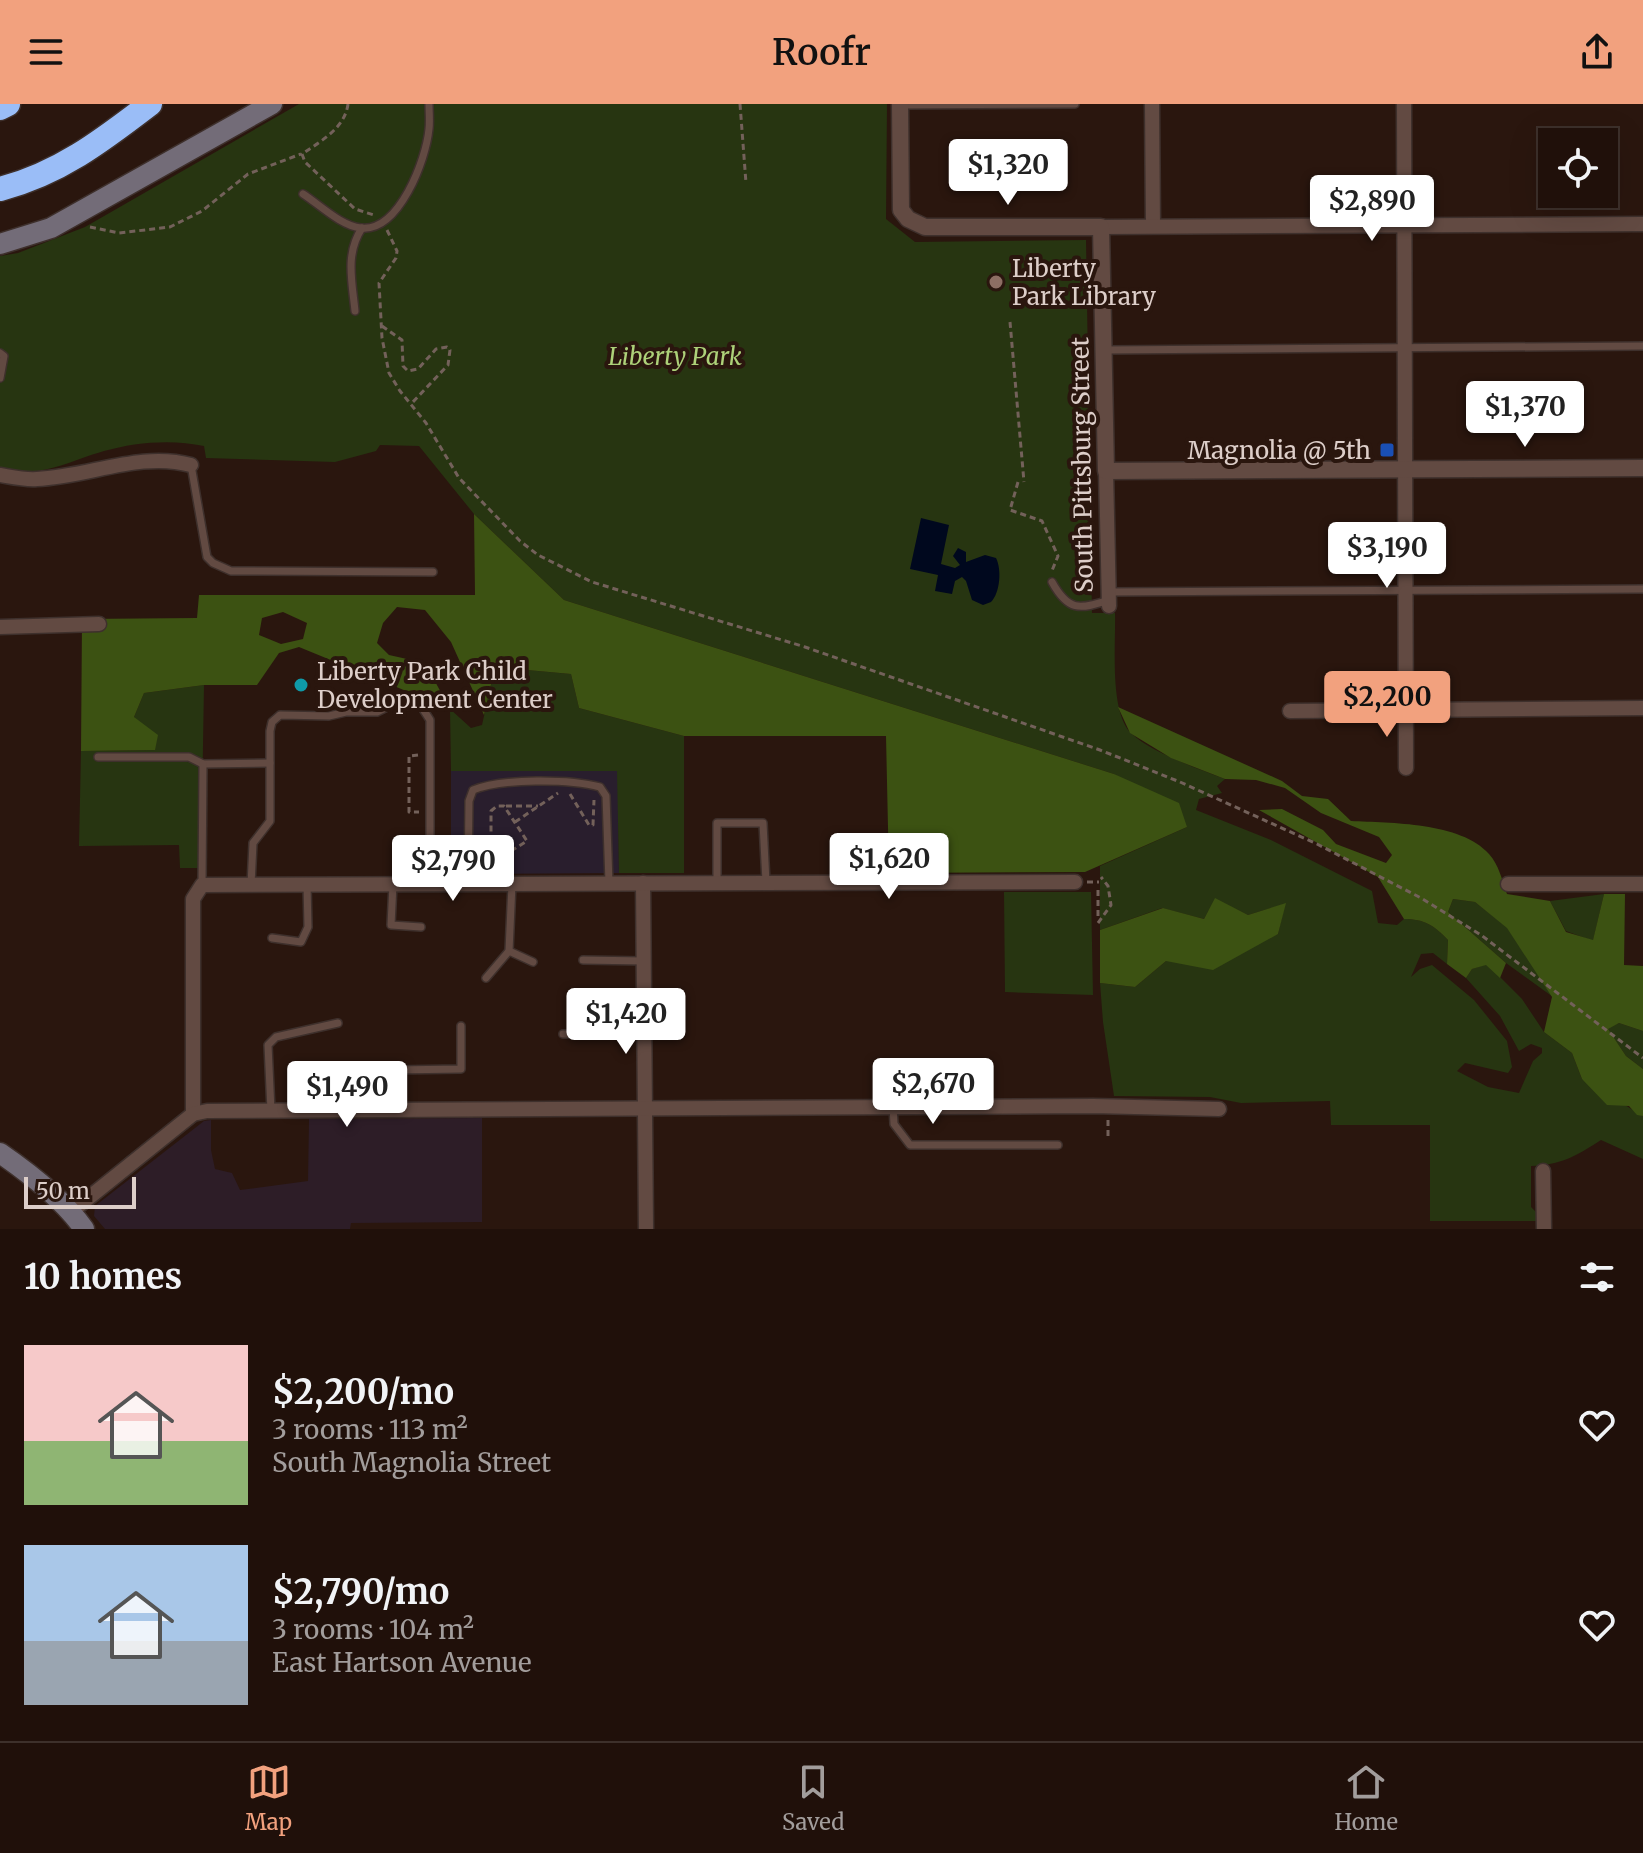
<!DOCTYPE html>
<html lang="en">
<head>
<meta charset="utf-8">
<style>
	body { margin:0; font-family:Merriweather,serif; background:#2d1e18; color:#f1f3f6; height:100vh; display:flex; flex-direction:column; font-size:30px; white-space:nowrap }
	* { box-sizing:border-box; margin:0 }
	p { font-size:26px; color:#a29d9c }
	.icon { flex:none; width:44px; height:44px; fill:none; stroke:currentColor; stroke-width:2; stroke-linecap:round; stroke-linejoin:round }
	.map { position:relative; height:1125px; overflow:hidden }
	.panel { display:flex; flex-direction:column; background:#20100a; flex:1 }
	.panel>* { flex:none }
	.fabs { position:absolute; left:1538px; top:24px; display:grid; gap:16px }
	.fabs a { display:grid; place-items:center; width:80px; height:80px; border-radius:0px; background:#20100a; box-shadow:0 8px 32px #0002,0 0 0 2px #3d302b; font-size:40px }
	.scale { position:absolute; left:24px; bottom:20px; width:112px; box-sizing:border-box; padding-left:8px; border:4px solid #ddcec9; border-top:0; font-size:22px; line-height:28px; white-space:nowrap; color:#ddcec9; -webkit-text-stroke:6px #2a160e; paint-order:stroke }
	.price { position:absolute; translate:-50% -68px; padding:0 18px; border-radius:8px; background:#fff; color:#222; font-size:26px; line-height:52px; filter:drop-shadow(0 2px 4px #0008) }
	.price::after { content:''; position:absolute; left:50%; top:48px; width:24px; height:18px; margin-left:-12px; background:inherit; clip-path:polygon(0 0,100% 0,50% 100%) }
	.price.on { background:#f2a17e; color:#111 }
	ul { padding:0; list-style:none }
	li { display:flex; align-items:center; gap:24px; height:200px; padding:0 24px }
	li span { display:grid; place-items:center; flex:none; width:224px; height:160px; border-radius:0px; color:#555 }
	li>.icon { margin-inline-start:auto }
	span .icon { width:96px; height:96px; fill:#fffc; stroke-width:1 }
	li b { font-size:34px }
	h2 { display:flex; justify-content:space-between; align-items:center; height:96px; padding:0 24px; font-size:34px }
	header { display:flex; justify-content:space-between; align-items:center; height:104px; padding:0 24px; background:#f2a17e; color:#111; font-size:36px; font-weight:600 }
	.tabs { display:flex; justify-content:space-around; align-items:center; height:112px; border-top:2px solid #3d302b; background:#20100a; font-size:22px; color:#a29d9c }
	.tabs a { display:grid; justify-items:center; gap:4px }
	.tabs .on { color:#f2a17e }
	.map>svg:first-child { display:block }
</style>
</head>
<body>
<header><svg class="icon" aria-label="menu" viewBox="0 0 24 24"><path d="M4 6h16M4 12h16M4 18h16"/></svg>Roofr<svg class="icon" aria-label="share" viewBox="0 0 24 24"><path d="M12 15V3M7 8l5-5 5 5M5 13v7h14v-7"/></svg></header>
<div class="map">
<svg width="1643" height="1125" viewBox="0 0 1643 1125">
	<rect width="100%" height="100%" fill="#2a160e"/>
	<path fill="#2d1d27" d="M482,1014V1118L351,1119L350,1125H105L94,1112L95,1102L204,1017L211,1016V1046L215,1065L232,1069L240,1086L308,1077L309,1015Z"/>
	<path fill="#291e2d" d="M451,667H618L619,769L451,770Z"/>
	<g fill="#273511">
		<path d="M299,0H887L886,115L915,138L1086,136L1092,509H1115C1116,538 1109,608 1131,629C1150,648 1199,665 1225,675L1217,682L1222,689L1199,695L1196,706L1271,736L1372,787L1378,819L1397,821L1404,815C1424,815 1434,821 1448,836L1447,860L1433,849L1421,850L1411,873L1420,865L1432,861L1474,896L1507,937L1512,963L1508,969L1465,959L1457,967L1488,983L1519,989L1533,957L1542,949V944L1531,940L1519,947L1500,912L1466,874L1472,865L1487,860L1522,895L1544,928L1572,949L1582,975L1643,1012V1055L1601,1036C1576,1052 1561,1061 1531,1062V1103L1538,1110V1117H1430V1021H1331L1330,997L1241,999L1210,993L1114,992L1103,918L1100,879L1135,883L1166,857L1278,830L1285,800L1248,811L1215,795L1204,815L1162,804L1100,826V762L1187,723L1114,670L564,496L474,410L419,342L380,341L376,347L335,358L206,354L204,342C173,335 135,338 104,347C66,358 41,375 0,364V152L18,149L85,123Z"/>
		<path d="M495,563L571,570L579,604L684,632V769H619L617,667H451L450,605L471,624L482,621Z"/>
		<path d="M204,581L201,764H180L179,741L79,742L81,647L154,646L134,613L144,589Z"/>
		<path d="M1004,788H1091L1093,891L1005,888Z"/>
		<path d="M1604,790L1593,837L1566,827L1550,797Z"/>
		<path d="M1453,795L1475,798L1507,823L1553,893L1506,859L1448,808Z"/>
		<path d="M1619,919L1643,927V965L1626,952L1607,924Z"/>
	</g>
	<g fill="#3c5212" fill-rule="evenodd">
		<path d="M474,410L564,496L1114,670L1179,699L1187,723L1085,768L889,769L886,632H684L579,604L571,570L495,563L484,611L451,538L425,506L397,503L383,519L377,539L389,551L425,559L450,605L299,543L279,549L257,581H204L144,589L134,613L158,631L155,646L81,647L82,515L197,514L199,491H475ZM283,508L307,519L303,535L281,540L259,531L262,514Z"/>
		<path d="M1118,603L1282,677L1302,692L1328,695L1351,717C1390,719 1461,718 1489,750C1499,761 1502,776 1507,790L1550,797L1566,828L1593,836L1604,790H1625L1624,861L1643,862V927L1619,919L1608,925L1626,952L1643,965V1012L1637,1011L1629,1002L1607,1001L1582,975L1572,949L1544,928L1552,893L1507,824L1475,798L1453,795L1448,808L1506,859L1500,874L1486,861L1472,865L1466,874L1447,860L1448,836C1434,821 1424,815 1404,815L1378,773L1259,706L1282,705L1323,726L1336,740L1386,759L1392,751L1379,733L1321,709L1285,684L1256,676L1225,675L1171,654L1130,629Z"/>
		<path d="M1215,794L1248,811L1286,799L1278,830L1213,866L1166,857L1135,883L1100,879V826L1163,804L1204,815Z"/>
	</g>
	<path fill="#00081e" d="M921,414L949,421L941,460L955,464L960,461L953,452L958,444L966,448V458L985,451L996,454C1002,466 1000,489 991,498L983,501L972,496L966,477L962,473L955,477L952,490L935,487L938,471L910,465Z"/>
	<g fill="none" stroke-linecap="round" stroke-linejoin="round">
		<defs>
			<g id="service">
				<path d="M901,1L1075,0"/>
				<path d="M303,90C320,101 341,122 361,124C399,128 426,56 429,25C430,17 429,8 429,0"/>
				<path d="M355,207C352,177 345,150 362,124"/>
				<path d="M1105,246L1643,242"/>
				<path d="M0,249L4,252L0,274"/>
				<path d="M191,361L207,453L213,459L231,467L433,468"/>
				<path d="M1052,478C1068,507 1079,506 1109,496"/>
				<path d="M1109,488L1643,485"/>
				<path d="M98,653H189L203,660L270,659"/>
				<path d="M717,779V719H763L766,778"/>
				<path d="M393,780L391,821L421,823"/>
				<path d="M468,780L469,697L473,686C502,674 570,675 600,683L606,692L609,779"/>
				<path d="M202,781L203,660"/>
				<path d="M251,781L253,739L270,717V627L272,618L280,611L329,612L346,608H377L389,602H421L430,616V780"/>
				<path d="M272,834L301,838L308,823L307,781"/>
				<path d="M509,847L533,858"/>
				<path d="M583,856L644,857"/>
				<path d="M486,874L509,847L512,780"/>
				<path d="M563,930L645,931"/>
				<path d="M374,966H394"/>
				<path d="M893,1003L894,1020L910,1041H1058"/>
				<path d="M394,1006V966L461,965V922"/>
				<path d="M271,1007L268,941L276,933L338,919"/>
			</g>
			<g id="minor">
				<path d="M1152,0L1153,121"/>
				<path d="M1404,0L1406,664"/>
				<path d="M1101,123L1643,120"/>
				<path d="M1106,367L1109,502"/>
				<path d="M0,371C12,373 25,376 37,375C89,373 140,347 191,361"/>
				<path d="M0,523L99,520"/>
				<path d="M1290,607L1643,604"/>
				<path d="M643,779L646,1125"/>
				<path d="M1508,780H1643"/>
				<path d="M193,1010V795L202,781L1075,778"/>
				<path d="M1543,1067L1544,1125"/>
				<path d="M71,1108L193,1010L207,1007L1093,1002L1219,1005"/>
			</g>
			<path id="tertiary" d="M900,0L901,106L908,115L925,123H1101L1106,367L1643,364"/>
			<g id="secondary">
				<path d="M0,140L51,124L272,0"/>
				<path d="M0,1049C29,1069 64,1096 84,1125"/>
			</g>
			<g id="motorway">
				<path d="M0,4L8,0"/>
				<path d="M0,85C59,70 103,36 150,0"/>
			</g>
		</defs>
		<use href="#service" stroke="#3e302c" stroke-width="10"/>
		<use href="#minor" stroke="#3e302c" stroke-width="17"/>
		<use href="#tertiary" stroke="#3e302c" stroke-width="19"/>
		<use href="#secondary" stroke="#3e302c" stroke-width="23"/>
		<use href="#motorway" stroke="#3e302c" stroke-width="27"/>
		<g stroke="#73615a" stroke-width="3" stroke-dasharray="6 4" stroke-linecap="butt">
			<path d="M348,0C345,24 321,37 302,50L305,58L355,105L374,111"/>
			<path d="M740,0L746,79"/>
			<path d="M90,123L119,129L170,123L202,107L248,70L301,50"/>
			<path d="M387,126L397,147L396,154L379,179L382,234L389,269L400,287L426,319L459,374L520,437L538,451L592,478L805,543L1100,646L1180,678L1317,740L1421,794L1481,831L1643,954"/>
			<path d="M1010,218L1024,378"/>
			<path d="M382,222L402,236L403,262L408,267L418,265L436,245L447,243L450,246L448,261L411,300"/>
			<path d="M1018,378L1010,406L1042,417L1058,452L1051,469"/>
			<path d="M418,651L409,652V708H419"/>
			<path d="M570,690L589,721H593L594,696"/>
			<path d="M506,702H538"/>
			<path d="M515,718L558,689"/>
			<path d="M511,747L527,737L504,702H497L491,707V747H511L512,764"/>
			<path d="M1087,778H1099"/>
			<path d="M1098,812V785"/>
			<path d="M1098,819L1111,801L1108,782L1101,773"/>
			<path d="M1108,1016V1034"/>
		</g>
		<use href="#service" stroke="#624a42" stroke-width="7"/>
		<use href="#minor" stroke="#624a42" stroke-width="14"/>
		<use href="#tertiary" stroke="#624a42" stroke-width="16"/>
		<use href="#secondary" stroke="#736c78" stroke-width="20"/>
		<use href="#motorway" stroke="#9abdf7" stroke-width="24"/>
	</g>
	<circle fill="#8d6e63" stroke="#2a160e" stroke-width="3" cx="996" cy="178" r="8"/>
	<rect fill="#1a4fb4" stroke="#2a160e" stroke-width="3" x="1379" y="338" width="16" height="16" rx="4"/>
	<circle fill="#0f9aa8" stroke="#2a160e" stroke-width="3" cx="301" cy="581" r="8"/>
	<g text-anchor="middle" dominant-baseline="central" stroke-width="8" stroke-linejoin="round" paint-order="stroke">
		<g font-size="24" fill="#ddcec9" stroke="#2a160e" text-anchor="start">
			<text x="1012" y="164">Liberty<tspan x="1012" dy="28">Park Library</tspan></text>
			<text x="1371" y="346" text-anchor="end">Magnolia @ 5th</text>
			<text x="317" y="567">Liberty Park Child<tspan x="317" dy="28">Development Center</tspan></text>
		</g>
		<g font-size="24" font-style="italic" fill="#add179" stroke="#2a160e">
			<text x="675" y="252">Liberty Park</text>
		</g>
		<g font-size="24" fill="#ddcec9" stroke="#2a160e">
			<text transform="translate(1082 361) rotate(-91)">South Pittsburg Street</text>
		</g>
	</g>
</svg>
<div class="fabs">
<a><svg class="icon" aria-label="locate" viewBox="0 0 24 24"><circle cx="12" cy="12" r="6"/><path d="M12 2v4M12 18v4M2 12h4M18 12h4"/></svg></a>
</div>
<div class="scale">50 m</div>
<b class="price" style="left:1008px;top:103px">$1,320</b>
<b class="price" style="left:1372px;top:139px">$2,890</b>
<b class="price" style="left:1525px;top:345px">$1,370</b>
<b class="price" style="left:1387px;top:486px">$3,190</b>
<b class="price on" style="left:1387px;top:635px">$2,200</b>
<b class="price" style="left:889px;top:797px">$1,620</b>
<b class="price" style="left:453px;top:799px">$2,790</b>
<b class="price" style="left:626px;top:952px">$1,420</b>
<b class="price" style="left:933px;top:1022px">$2,670</b>
<b class="price" style="left:347px;top:1025px">$1,490</b>
</div>
<section class="panel">
<h2>10 homes<svg class="icon" aria-label="filters" viewBox="0 0 24 24"><path d="M4 7h16M4 17h16"/><circle cx="9" cy="7" r="2"/><circle cx="15" cy="17" r="2"/></svg></h2>
<ul>
<li><span style="background:linear-gradient(#f6c9c9 60%,#8fb573 0)"><svg class="icon" aria-label="home" viewBox="0 0 24 24"><path d="M3 11l9-7 9 7M6 9v11h12V9"/></svg></span><div><b>$2,200/mo</b><p>3 rooms · 113 m²</p><p>South Magnolia Street</p></div><svg class="icon" aria-label="heart" viewBox="0 0 24 24"><path d="M12 20l-8-8c-3-5 5-10 8-4 3-6 11-1 8 4z"/></svg></li>
<li><span style="background:linear-gradient(#a9c7e8 60%,#9aa5b1 0)"><svg class="icon" aria-label="home" viewBox="0 0 24 24"><path d="M3 11l9-7 9 7M6 9v11h12V9"/></svg></span><div><b>$2,790/mo</b><p>3 rooms · 104 m²</p><p>East Hartson Avenue</p></div><svg class="icon" aria-label="heart" viewBox="0 0 24 24"><path d="M12 20l-8-8c-3-5 5-10 8-4 3-6 11-1 8 4z"/></svg></li>
</ul>
</section>
<nav class="tabs">
<a class="on"><svg class="icon" aria-label="map" viewBox="0 0 24 24"><path d="M3 6l6-2 6 2 6-2v14l-6 2-6-2-6 2zM9 4v14M15 6v14"/></svg>Map</a>
<a><svg class="icon" aria-label="saved" viewBox="0 0 24 24"><path d="M7 4h10v16l-5-4-5 4z"/></svg>Saved</a>
<a><svg class="icon" aria-label="home" viewBox="0 0 24 24"><path d="M3 11l9-7 9 7M6 9v11h12V9"/></svg>Home</a>
</nav>
</body>
</html>
